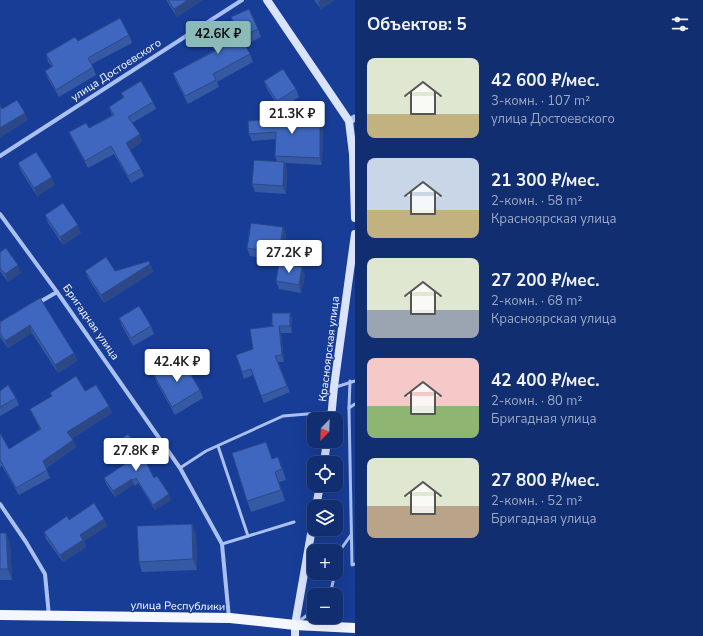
<!DOCTYPE html>
<html lang="ru">
<head>
<meta charset="utf-8">
<style>
	body { margin:0; font-family:"Nunito Sans",sans-serif; background:#1e3a79; color:#f1f3f6; height:100vh; display:flex; flex-direction:column; font-size:15px; white-space:nowrap }
	* { box-sizing:border-box; margin:0 }
	p { font-size:13px; color:#9ca8c3 }
	.icon { flex:none; width:22px; height:22px; fill:none; stroke:currentColor; stroke-width:2; stroke-linecap:round; stroke-linejoin:round }
	.map { position:relative; flex:1; overflow:hidden }
	.details { display:flex; flex-direction:column; background:#112e71; width:348px }
	.details>* { flex:none }
	.needle { width:26px; rotate:203deg }
	.fabs { position:absolute; left:307px; top:412px; display:grid; gap:8px }
	.fabs a { display:grid; place-items:center; width:36px; height:36px; border-radius:8px; background:#112e71; box-shadow:0 4px 16px #0002,0 0 0 1px #304a84; font-size:20px }
	.price { position:absolute; translate:-50% -34px; padding:0 9px; border-radius:4px; background:#fff; color:#222; font-size:13px; line-height:26px; filter:drop-shadow(0 1px 2px #0008) }
	.price::after { content:''; position:absolute; left:50%; top:24px; width:12px; height:9px; margin-left:-6px; background:inherit; clip-path:polygon(0 0,100% 0,50% 100%) }
	.price.current { background:#8bbbb9; color:#111 }
	ul { padding:0; list-style:none }
	li { display:flex; align-items:center; gap:12px; height:100px; padding:0 12px }
	li span { display:grid; place-items:center; flex:none; width:112px; height:80px; border-radius:8px; color:#555 }
	li>.icon { margin-inline-start:auto }
	span .icon { width:48px; height:48px; fill:#fffc; stroke-width:1 }
	li b { font-size:17px }
	h2 { display:flex; justify-content:space-between; align-items:center; height:48px; padding:0 12px; font-size:17px }
	main { display:flex; flex:1; min-height:0 }
	.map>svg:first-child { display:block }
</style>
</head>
<body>
<main>
<div class="map">
<svg width="355" height="636" viewBox="0 0 355 636">
	<rect width="100%" height="100%" fill="#173d97"/>
	<g fill="none" stroke-linecap="round" stroke-linejoin="round">
		<g stroke="#aac0f1" stroke-width="3">
			<path d="M336,387L355,381"/>
			<path d="M355,404L349,408L352,565L355,564"/>
			<path d="M349,408L350,381"/>
			<path d="M218,446L248,536"/>
			<path d="M180,468L206,451L283,416L331,412"/>
			<path d="M222,544L294,522"/>
			<path d="M336,569L341,549L351,535"/>
			<path d="M330,595L335,573"/>
			<path d="M298,622L314,610"/>
		</g>
		<g stroke="#aac0f1" stroke-width="4">
			<path d="M0,156L242,0"/>
			<path d="M0,214L57,292L180,468L222,544L229,618"/>
			<path d="M38,303L57,292"/>
			<path d="M0,504L26,542L45,574L49,616"/>
		</g>
		<path stroke="#aac0f1" stroke-width="7" d="M349,121L355,118"/>
		<g stroke="#d9e3fc" stroke-width="8">
			<path d="M267,0L349,121L353,154L355,218"/>
			<path d="M331,419L334,387L355,234"/>
			<path d="M324,463L327,441"/>
			<path d="M316,507L320,485"/>
			<path d="M295,636V625L314,517"/>
		</g>
		<path stroke="#f4f7ff" stroke-width="10" d="M0,615L230,618L295,625L355,628"/>
	</g>
	<g fill="#3659a4">
		<path d="M166,0H203L177,17Z"/>
		<path d="M314,0H335L321,9Z"/>
		<path d="M231,17L258,29L261,37L245,45L250,54L253,62L217,82L219,87L188,104L176,81L173,73L215,50L211,40L235,27Z"/>
		<path d="M129,35L132,43L92,64L96,75L59,97L48,79L45,71L52,67L48,62L46,54L78,41Z"/>
		<path d="M264,81L296,89L299,97L280,109L267,89Z"/>
		<path d="M121,93L153,102L156,109L132,123L142,142L130,150L141,169L144,176L131,183L114,154L88,168L72,139L69,132L89,128L112,115L109,107L123,98Z"/>
		<path d="M323,123L322,165L285,163L287,170L286,194L255,192L252,184L277,162L275,156L276,139L252,141L249,134Z"/>
		<path d="M18,163L55,185L37,196L21,171Z"/>
		<path d="M45,215L81,233L63,245L48,223Z"/>
		<path d="M283,227L286,235L282,261L250,256L247,248Z"/>
		<path d="M0,252L21,273L8,282L0,271Z"/>
		<path d="M150,264L153,272L104,303L88,278L85,271H115Z"/>
		<path d="M305,275L301,293L279,289L276,281Z"/>
		<path d="M40,298L74,353L77,361L58,373L32,333L8,348L0,337V322Z"/>
		<path d="M290,313L292,319V333H281L284,362H278L290,392L264,403L253,375L244,379L236,355L253,349L272,327Z"/>
		<path d="M119,318L151,326L154,334L133,346L122,326Z"/>
		<path d="M154,375L200,390L203,398L175,415L157,383Z"/>
		<path d="M0,391L16,398L19,405L0,416Z"/>
		<path d="M85,391L109,406L112,413L72,438L76,447L46,468L50,478L19,495L2,466L0,467V433L9,449L40,429L33,416L30,409L52,396L50,393Z"/>
		<path d="M115,444L154,478L171,500L155,510L138,483L135,486L134,484L115,497L106,484L104,478L127,463L117,449Z"/>
		<path d="M272,459L282,467L286,480L279,482L285,501L251,512L247,501Z"/>
		<path d="M104,519L107,526L84,541L86,547L63,562L46,539L44,532L69,520Z"/>
		<path d="M192,524L196,535L197,570L142,572L139,562Z"/>
		<path d="M0,533H6L10,544L12,580H0Z"/>
	</g>
	<g fill="#2c4886">
		<path d="M188,0H203L177,17L174,9Z"/>
		<path d="M320,0H335L321,9L318,2Z"/>
		<path d="M25,113L28,120L0,138V128Z"/>
		<path d="M320,116L323,123L322,165L320,158Z"/>
		<path d="M140,134L142,142L129,151L126,143Z"/>
		<path d="M284,162L287,170L286,194L283,186Z"/>
		<path d="M52,177L55,185L37,196L34,188Z"/>
		<path d="M78,225L81,233L63,245L60,237Z"/>
		<path d="M283,227L286,235L282,261L279,253Z"/>
		<path d="M150,264L153,272L104,303L101,295Z"/>
		<path d="M18,265L21,273L8,282L5,274Z"/>
		<path d="M302,267L305,275L301,293L299,285Z"/>
		<path d="M290,313L292,319V333L290,326Z"/>
		<path d="M30,325L32,333L8,348L5,341Z"/>
		<path d="M279,326L281,333L284,362L282,355Z"/>
		<path d="M74,353L77,361L58,373L55,365Z"/>
		<path d="M109,406L112,413L70,440L67,432Z"/>
		<path d="M73,440L76,447L45,468L43,461Z"/>
		<path d="M132,479L134,484L115,497L113,491Z"/>
		<path d="M169,494L171,500L155,510L153,505Z"/>
		<path d="M104,519L107,526L84,541L86,547L63,562L60,555L80,535Z"/>
		<path d="M192,524L196,535L197,570L193,559Z"/>
		<path d="M6,533L10,544L12,580L8,569Z"/>
	</g>
	<g fill="#3f67bf" stroke="#2c4886">
		<path d="M168,0H188L174,9Z"/>
		<path d="M249,9L258,29L241,37L250,54L213,74L216,80L185,96L173,73L217,50L211,40L235,27L239,34L231,17Z"/>
		<path d="M120,18L129,35L88,58L93,67L56,90L45,71L53,66L46,54L75,37L78,41Z"/>
		<path d="M283,69L296,89L277,101L264,81Z"/>
		<path d="M141,81L153,102L128,117L140,134L126,143L141,169L128,176L111,146L85,161L69,132L86,123L89,128L114,115L109,107L124,97L121,93Z"/>
		<path d="M17,100L25,113L0,128V105L2,109Z"/>
		<path d="M320,116V158L275,156L276,132L249,134L248,121Z"/>
		<path d="M36,152L52,177L34,188L18,163Z"/>
		<path d="M254,160L284,162L283,186L252,184Z"/>
		<path d="M63,203L78,225L60,237L45,215Z"/>
		<path d="M251,223L283,227L279,253L247,248Z"/>
		<path d="M6,248L18,265L5,274L0,268V252Z"/>
		<path d="M106,257L115,271L149,261L150,264L101,295L85,271Z"/>
		<path d="M279,263L302,267L299,285L276,281Z"/>
		<path d="M40,298L74,353L55,365L30,325L5,341L0,333V322Z"/>
		<path d="M139,306L151,326L131,338L119,318Z"/>
		<path d="M272,313H290V326H279L282,355L275,356L287,386L261,396L251,369L242,372L236,355L253,349L250,329L274,326H272Z"/>
		<path d="M182,360L200,390L172,407L154,375Z"/>
		<path d="M76,376L85,391L96,385L109,406L67,432L73,440L43,461L47,470L16,488L0,460V433L9,449L41,429L30,409L52,396L50,393Z"/>
		<path d="M8,385L16,398L0,407V391Z"/>
		<path d="M128,434L141,452L154,478L157,476L169,494L153,505L136,478L133,480L132,479L113,491L104,478L128,462L115,444Z"/>
		<path d="M266,442L272,459L278,457L282,469L275,472L281,490L247,501L232,453Z"/>
		<path d="M94,503L104,519L80,535L83,540L60,555L44,532L67,516L69,520Z"/>
		<path d="M192,524L193,559L139,562L137,526Z"/>
		<path d="M0,533H6L8,569H0Z"/>
	</g>
	<g text-anchor="middle" dominant-baseline="central" stroke-width="3" stroke-linejoin="round" paint-order="stroke">
		<g font-size="11" fill="#fff" stroke="#173d97">
			<text transform="translate(116 70) rotate(-33)">улица Достоевского</text>
			<text transform="translate(91 322) rotate(55)">Бригадная улица</text>
			<text transform="translate(329 349) rotate(-83)">Красноярская улица</text>
			<text transform="translate(178 606) rotate(1)">улица Республики</text>
		</g>
	</g>
</svg>
<div class="fabs">
<a><svg class="needle" viewBox="-14 -14 28 28"><path d="M0-13l5 13h-10z" fill="#e53935"/><path d="M0 13l5-13h-10z" fill="#9ca8c3"/></svg></a>
<a><svg class="icon" aria-label="locate" viewBox="0 0 24 24"><circle cx="12" cy="12" r="6"/><path d="M12 2v4M12 18v4M2 12h4M18 12h4"/></svg></a>
<a><svg class="icon" aria-label="layers" viewBox="0 0 24 24"><path d="M12 4l9 5-9 5-9-5zM3 14l9 5 9-5"/></svg></a>
<a>+</a>
<a>−</a>
</div>
<b class="price current" style="left:218px;top:55px">42.6K ₽</b>
<b class="price" style="left:292px;top:135px">21.3K ₽</b>
<b class="price" style="left:289px;top:274px">27.2K ₽</b>
<b class="price" style="left:177px;top:383px">42.4K ₽</b>
<b class="price" style="left:136px;top:472px">27.8K ₽</b>
</div>
<section class="details">
<h2>Объектов: 5<svg class="icon" aria-label="filters" viewBox="0 0 24 24"><path d="M4 7h16M4 17h16"/><circle cx="9" cy="7" r="2"/><circle cx="15" cy="17" r="2"/></svg></h2>
<ul>
<li><span style="background:linear-gradient(#dfe7d0 70%,#c2b280 0)"><svg class="icon" aria-label="home" viewBox="0 0 24 24"><path d="M3 11l9-7 9 7M6 9v11h12V9"/></svg></span><div><b>42 600 ₽/мес.</b><p>3-комн. · 107 m²</p><p>улица Достоевского</p></div></li>
<li><span style="background:linear-gradient(#c9d6e8 65%,#c2b280 0)"><svg class="icon" aria-label="home" viewBox="0 0 24 24"><path d="M3 11l9-7 9 7M6 9v11h12V9"/></svg></span><div><b>21 300 ₽/мес.</b><p>2-комн. · 58 m²</p><p>Красноярская улица</p></div></li>
<li><span style="background:linear-gradient(#dfe7d0 65%,#9aa5b1 0)"><svg class="icon" aria-label="home" viewBox="0 0 24 24"><path d="M3 11l9-7 9 7M6 9v11h12V9"/></svg></span><div><b>27 200 ₽/мес.</b><p>2-комн. · 68 m²</p><p>Красноярская улица</p></div></li>
<li><span style="background:linear-gradient(#f6c9c9 60%,#8fb573 0)"><svg class="icon" aria-label="home" viewBox="0 0 24 24"><path d="M3 11l9-7 9 7M6 9v11h12V9"/></svg></span><div><b>42 400 ₽/мес.</b><p>2-комн. · 80 m²</p><p>Бригадная улица</p></div></li>
<li><span style="background:linear-gradient(#dfe7d0 60%,#b9a48a 0)"><svg class="icon" aria-label="home" viewBox="0 0 24 24"><path d="M3 11l9-7 9 7M6 9v11h12V9"/></svg></span><div><b>27 800 ₽/мес.</b><p>2-комн. · 52 m²</p><p>Бригадная улица</p></div></li>
</ul>
</section>
</main>
</body>
</html>
